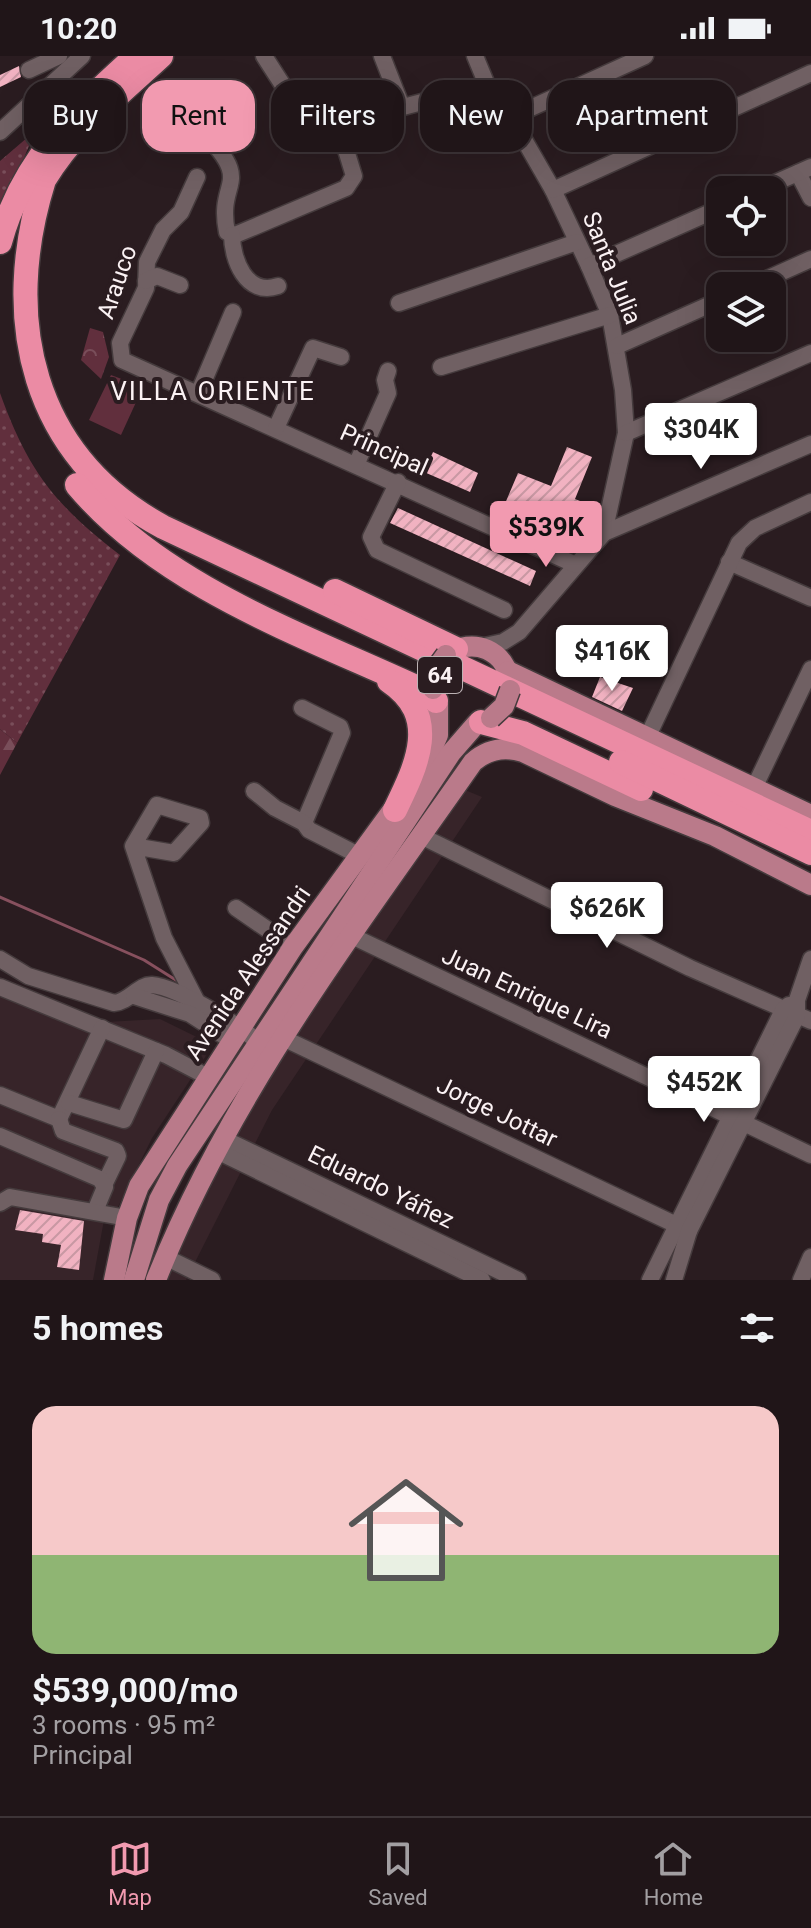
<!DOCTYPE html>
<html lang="en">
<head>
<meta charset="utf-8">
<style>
	body { margin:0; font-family:Roboto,sans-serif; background:#281e21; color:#f1f3f6; height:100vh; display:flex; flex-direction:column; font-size:30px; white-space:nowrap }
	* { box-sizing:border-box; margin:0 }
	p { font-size:26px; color:#a29fa2 }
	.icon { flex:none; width:44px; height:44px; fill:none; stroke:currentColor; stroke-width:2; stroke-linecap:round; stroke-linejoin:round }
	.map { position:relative; height:1224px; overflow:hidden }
	.side { display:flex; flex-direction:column; background:#201518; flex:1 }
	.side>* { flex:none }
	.top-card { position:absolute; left:24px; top:24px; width:764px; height:72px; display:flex; gap:16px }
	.fabs { position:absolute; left:706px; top:120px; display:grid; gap:16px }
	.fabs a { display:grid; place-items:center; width:80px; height:80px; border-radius:16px; background:#201518; box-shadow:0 8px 32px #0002,0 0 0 2px #3d3437; font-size:40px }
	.price { position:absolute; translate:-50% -68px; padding:0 18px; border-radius:8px; background:#fff; color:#222; font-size:26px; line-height:52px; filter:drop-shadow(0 2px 4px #0008) }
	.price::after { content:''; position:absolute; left:50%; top:48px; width:24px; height:18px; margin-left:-12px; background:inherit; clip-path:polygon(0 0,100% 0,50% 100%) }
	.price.on { background:#f29ab0; color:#111 }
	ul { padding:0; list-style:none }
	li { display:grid; align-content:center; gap:16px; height:424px; padding:0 32px }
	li+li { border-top:2px solid #3d3437 }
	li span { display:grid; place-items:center; height:248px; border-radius:24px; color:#555 }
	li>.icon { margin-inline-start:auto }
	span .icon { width:144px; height:144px; fill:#fffc; stroke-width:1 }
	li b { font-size:34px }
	h2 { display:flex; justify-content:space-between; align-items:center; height:96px; padding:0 32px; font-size:34px }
	.pill { padding:0 28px; border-radius:24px; background:#201518; box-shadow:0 8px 32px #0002,0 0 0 2px #3d3437; font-size:28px; line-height:72px }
	.pill.on { background:#f29ab0; color:#111 }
	.status { display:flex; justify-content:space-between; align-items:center; height:56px; padding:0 40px; background:#201518; direction:ltr }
	.status svg { height:22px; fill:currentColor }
	.tab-bar { display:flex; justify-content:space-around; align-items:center; height:112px; border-top:2px solid #3d3437; background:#201518; font-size:22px; color:#a29fa2 }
	.tab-bar a { display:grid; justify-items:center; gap:4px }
	.tab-bar .on { color:#f29ab0 }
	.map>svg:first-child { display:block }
</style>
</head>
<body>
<div class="status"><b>10:20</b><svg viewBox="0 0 49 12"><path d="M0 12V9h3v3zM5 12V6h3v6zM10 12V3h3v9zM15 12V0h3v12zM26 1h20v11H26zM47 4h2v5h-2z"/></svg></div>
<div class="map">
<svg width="811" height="1224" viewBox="0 0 811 1224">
	<defs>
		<pattern id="grass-dots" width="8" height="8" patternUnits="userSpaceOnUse" patternTransform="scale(2)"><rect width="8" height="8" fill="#612f3d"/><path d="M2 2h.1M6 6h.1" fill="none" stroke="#794e5a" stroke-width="1.8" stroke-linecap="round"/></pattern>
		<pattern id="forest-firs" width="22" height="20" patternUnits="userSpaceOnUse" patternTransform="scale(2)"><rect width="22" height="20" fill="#612f3d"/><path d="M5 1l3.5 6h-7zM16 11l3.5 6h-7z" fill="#794e5a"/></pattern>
		<pattern id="park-crowns" width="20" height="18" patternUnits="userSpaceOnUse" patternTransform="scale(2)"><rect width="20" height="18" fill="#612f3d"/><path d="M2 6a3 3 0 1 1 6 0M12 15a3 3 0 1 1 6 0" fill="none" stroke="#794e5a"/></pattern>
		<pattern id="building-hatch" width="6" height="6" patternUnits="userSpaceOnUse" patternTransform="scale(2)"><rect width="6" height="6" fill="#f1b2c1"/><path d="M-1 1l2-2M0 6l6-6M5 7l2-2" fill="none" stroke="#c898a3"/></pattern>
	</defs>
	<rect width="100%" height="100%" fill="#2a1c20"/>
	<g fill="#372429">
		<path d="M465,734L482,741L272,1054L186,1224H163L266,1017Z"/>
		<path d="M0,921L106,966L160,963L213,989L152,1082L117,1153L104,1164L93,1224H0Z"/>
	</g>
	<g fill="url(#grass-dots)">
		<path d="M35,75L2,156L0,164V105Z"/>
		<path d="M0,337C28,415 55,449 120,499L17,687L0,673Z"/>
	</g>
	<path fill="url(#forest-firs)" d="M0,673L17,687L0,719Z"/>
	<path fill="url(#park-crowns)" d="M90,272L103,276L109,301L101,323L81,304Z"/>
	<path fill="#612f3d" d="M111,319L143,331L121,379L89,364Z"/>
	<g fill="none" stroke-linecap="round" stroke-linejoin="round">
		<path stroke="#87505e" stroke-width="3" d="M0,841L144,904L179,926"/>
	</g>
	<g fill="url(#building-hatch)">
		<path d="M19,10L21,21L0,31V19Z"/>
		<path d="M567,391L592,401L575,443L580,445L568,476L504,450L518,417L551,430Z"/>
		<path d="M433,396L478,417L470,436L424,416Z"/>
		<path d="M398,452L536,515L530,530L390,467Z"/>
		<path d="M600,621L633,632L622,655L592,641Z"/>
		<path d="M20,1154L84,1165L79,1214L57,1211L61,1189L42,1186L43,1178L15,1174Z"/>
	</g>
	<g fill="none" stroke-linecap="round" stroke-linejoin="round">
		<defs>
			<g id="minor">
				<path d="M264,0L302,59L314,68H338L487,29"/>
				<path d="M382,0L402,51"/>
				<path d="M475,0L487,29L511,61L553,134L589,210L610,259L623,334L626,377L604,477L519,576L503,586L480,591"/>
				<path d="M29,14L59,0"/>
				<path d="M511,61L645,0"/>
				<path d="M202,75C256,130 216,122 227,176L235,179L346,132L354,120L338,68"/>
				<path d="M0,76L82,0"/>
				<path d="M798,117L811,142"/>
				<path d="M197,121L181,156L163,174L147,206L146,232L120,287L122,304L576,509"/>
				<path d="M553,134L811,17"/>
				<path d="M759,134L811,111"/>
				<path d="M232,179C232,203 246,241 278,230"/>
				<path d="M589,210L720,152"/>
				<path d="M146,225L157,220L180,229"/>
				<path d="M751,230L811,203"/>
				<path d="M399,247L577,186"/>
				<path d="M617,290L720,244"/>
				<path d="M441,311L610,259"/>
				<path d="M199,336L233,256"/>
				<path d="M276,372L313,292L341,301"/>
				<path d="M626,377L811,297"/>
				<path d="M356,409L388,337L385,324L388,315"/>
				<path d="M398,426L371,481L377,494L504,554"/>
				<path d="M604,477L811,388"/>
				<path d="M729,506L811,542"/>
				<path d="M302,652L340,671L342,677L304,767L309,774L360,800"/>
				<path d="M647,682L739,487L755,472L811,446"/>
				<path d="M754,732L811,613"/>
				<path d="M254,735L275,752L304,767"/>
				<path d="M421,780L690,912L811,965"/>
				<path d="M133,790L174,797L201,767L200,762L157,749L133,790L164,882L197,946L201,964"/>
				<path d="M236,852L293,891"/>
				<path d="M352,880L811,1099"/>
				<path d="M0,903L28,920L114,947C129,946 139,928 152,929C177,931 250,974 266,994"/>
				<path d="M0,931L166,999L208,1021"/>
				<path d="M134,940L190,958L232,985"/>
				<path d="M283,982L689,1175"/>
				<path d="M0,1039L59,1063L102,972"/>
				<path d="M69,1047L124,1064L156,995"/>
				<path d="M59,1063L63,1075L116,1095L118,1100L105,1127"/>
				<path d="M0,1080L100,1123L105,1131L95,1155"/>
				<path d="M222,1082L518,1224"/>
				<path d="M215,1094L482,1224"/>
				<path d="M0,1147L10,1141L127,1162"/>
				<path d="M165,1201L212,1224"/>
				<path d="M650,1224L783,954L789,949"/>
				<path d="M674,1224L689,1175L797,960V944L811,903"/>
				<path d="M801,1224L811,1201"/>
			</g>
			<g id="major">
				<path d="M446,599C473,580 507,594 510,628"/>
				<path d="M508,615L811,759"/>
				<path d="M114,1224L127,1162L139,1130L293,891L424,711L438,679V648"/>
				<path d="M134,1224L159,1144L177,1110L451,697L477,667"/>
				<path d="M156,1224C231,1035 357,872 473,706C488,693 504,690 523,696L615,740L715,780L811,829"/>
			</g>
			<g id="highway">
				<path d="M161,0C120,38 73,75 44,124C0,264 32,400 163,471L811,776"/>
				<path d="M0,186C22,105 76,54 136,0"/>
				<path d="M77,429C162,530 301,578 418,632L436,645"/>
				<path d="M335,535L456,593"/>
				<path d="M389,625C441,660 417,709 395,754"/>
				<path d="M481,666L523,677L641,733"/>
				<path d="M621,706L811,797"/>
			</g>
		</defs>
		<use href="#minor" stroke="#453b3d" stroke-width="19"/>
		<use href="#major" stroke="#453b3d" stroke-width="23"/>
		<use href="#highway" stroke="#453b3d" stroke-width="27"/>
		<use href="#minor" stroke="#706063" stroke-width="16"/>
		<use href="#major" stroke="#ba7a8a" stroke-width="20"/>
		<use href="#highway" stroke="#eb8ba4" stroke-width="24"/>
		<defs>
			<g id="major-bridge">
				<path d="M433,633L435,614L446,599"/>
				<path d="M491,662L504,650L510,634"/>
			</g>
		</defs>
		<use href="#major-bridge" stroke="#453b3d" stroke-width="23" stroke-linecap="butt"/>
		<use href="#major-bridge" stroke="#ba7a8a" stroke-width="20"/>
	</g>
	<g text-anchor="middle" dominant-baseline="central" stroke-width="8" stroke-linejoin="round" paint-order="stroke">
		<rect fill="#2a1c20" stroke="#bcb2b4" stroke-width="2" x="418" y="601" width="44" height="36" rx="6"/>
		<g font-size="22" font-weight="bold" fill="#fbf2f4">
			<text x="440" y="619">64</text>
		</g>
		<g font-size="24" fill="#fbf2f4" stroke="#2a1c20">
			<text transform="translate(612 212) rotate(68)">Santa Julia</text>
			<text transform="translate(117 226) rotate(-71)">Arauco</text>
			<text transform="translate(384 394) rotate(24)">Principal</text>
			<text transform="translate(248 917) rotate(-56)">Avenida Alessandri</text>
			<text transform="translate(527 937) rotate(25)">Juan Enrique Lira</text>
			<text transform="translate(497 1056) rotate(26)">Jorge Jottar</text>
			<text transform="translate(381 1131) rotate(26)">Eduardo Yáñez</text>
		</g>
		<g font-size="26" letter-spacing="2" fill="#fbf2f4" stroke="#2a1c20">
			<text x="213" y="335">VILLA ORIENTE</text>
		</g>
	</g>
</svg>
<div class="fabs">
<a><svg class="icon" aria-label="locate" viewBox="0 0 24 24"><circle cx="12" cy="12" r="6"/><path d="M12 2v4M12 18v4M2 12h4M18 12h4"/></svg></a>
<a><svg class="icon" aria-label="layers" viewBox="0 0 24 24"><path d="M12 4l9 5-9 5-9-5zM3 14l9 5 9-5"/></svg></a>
</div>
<b class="price" style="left:701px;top:415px">$304K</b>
<b class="price on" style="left:546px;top:513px">$539K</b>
<b class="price" style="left:612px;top:637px">$416K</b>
<b class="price" style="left:607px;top:894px">$626K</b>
<b class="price" style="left:704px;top:1068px">$452K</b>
<div class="top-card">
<a class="pill">Buy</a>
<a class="pill on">Rent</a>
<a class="pill">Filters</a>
<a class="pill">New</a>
<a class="pill">Apartment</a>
</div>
</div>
<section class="side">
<h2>5 homes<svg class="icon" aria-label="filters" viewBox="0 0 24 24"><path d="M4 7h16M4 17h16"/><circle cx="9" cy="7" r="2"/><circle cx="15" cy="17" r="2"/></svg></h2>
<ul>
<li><span style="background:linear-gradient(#f6c9c9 60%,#8fb573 0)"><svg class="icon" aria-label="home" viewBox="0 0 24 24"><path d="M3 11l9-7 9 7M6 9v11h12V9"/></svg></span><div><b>$539,000/mo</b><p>3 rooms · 95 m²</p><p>Principal</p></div></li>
</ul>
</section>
<nav class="tab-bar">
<a class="on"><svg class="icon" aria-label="map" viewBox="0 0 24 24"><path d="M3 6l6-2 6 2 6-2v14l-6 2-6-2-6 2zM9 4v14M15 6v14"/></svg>Map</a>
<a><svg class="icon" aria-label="saved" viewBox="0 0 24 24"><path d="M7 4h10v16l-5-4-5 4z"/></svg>Saved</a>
<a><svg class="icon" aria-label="home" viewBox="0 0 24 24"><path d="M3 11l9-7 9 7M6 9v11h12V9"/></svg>Home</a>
</nav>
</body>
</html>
